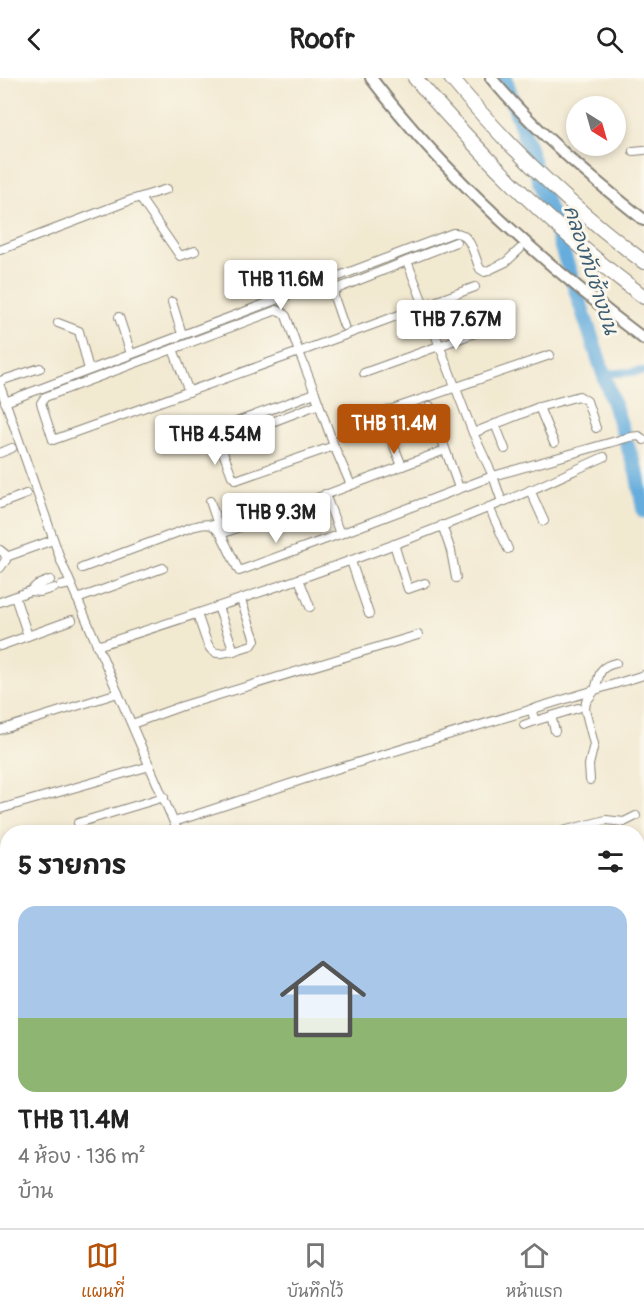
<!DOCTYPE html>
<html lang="th">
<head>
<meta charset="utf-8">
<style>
	body { margin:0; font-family:Pangolin,"Playpen Sans Thai",sans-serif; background:#f6f6f6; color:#222; height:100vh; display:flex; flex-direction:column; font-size:22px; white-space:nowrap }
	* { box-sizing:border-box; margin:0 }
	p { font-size:20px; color:#767676 }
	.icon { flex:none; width:33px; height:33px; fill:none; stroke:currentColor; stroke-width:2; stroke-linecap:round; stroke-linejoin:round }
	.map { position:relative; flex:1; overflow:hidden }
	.details { position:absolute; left:0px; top:747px; width:645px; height:404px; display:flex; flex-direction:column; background:#fff; border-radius:24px 24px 0 0; box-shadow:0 3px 9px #0003 }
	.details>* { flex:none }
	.needle { width:39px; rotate:143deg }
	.tools { position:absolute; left:566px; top:18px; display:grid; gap:12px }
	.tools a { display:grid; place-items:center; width:60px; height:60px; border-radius:50%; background:#fff; box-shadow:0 3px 9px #0003; font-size:30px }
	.price { position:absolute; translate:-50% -51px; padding:0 14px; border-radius:6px; background:#fff; color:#222; font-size:20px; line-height:39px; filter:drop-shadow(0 2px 3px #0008) }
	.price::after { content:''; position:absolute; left:50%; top:36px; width:18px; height:14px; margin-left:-9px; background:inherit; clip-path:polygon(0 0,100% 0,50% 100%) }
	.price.on { background:#b45309; color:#fff }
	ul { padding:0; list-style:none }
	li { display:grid; align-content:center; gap:12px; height:318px; padding:0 18px }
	li span { display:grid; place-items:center; height:186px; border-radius:18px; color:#555 }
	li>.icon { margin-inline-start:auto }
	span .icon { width:108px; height:108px; fill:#fffc; stroke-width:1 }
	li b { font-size:26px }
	h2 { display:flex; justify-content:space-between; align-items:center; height:72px; padding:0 18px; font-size:26px }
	header { display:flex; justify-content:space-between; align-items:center; height:78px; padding:0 18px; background:#fff; font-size:27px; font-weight:700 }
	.menu { display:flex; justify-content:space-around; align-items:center; height:84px; border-top:2px solid #e0e0e0; background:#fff; font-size:16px; color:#767676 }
	.menu a { display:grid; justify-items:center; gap:3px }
	.menu .on { color:#b45309 }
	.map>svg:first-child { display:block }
</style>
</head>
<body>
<header><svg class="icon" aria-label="back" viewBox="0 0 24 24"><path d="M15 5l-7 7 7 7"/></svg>Roofr<svg class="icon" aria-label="search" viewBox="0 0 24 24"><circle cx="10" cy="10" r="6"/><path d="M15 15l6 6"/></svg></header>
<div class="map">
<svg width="644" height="1150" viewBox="0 0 644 1150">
	<rect width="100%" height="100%" fill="#fbf7ec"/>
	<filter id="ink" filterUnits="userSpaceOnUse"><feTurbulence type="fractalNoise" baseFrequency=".0167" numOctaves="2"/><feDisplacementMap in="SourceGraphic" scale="12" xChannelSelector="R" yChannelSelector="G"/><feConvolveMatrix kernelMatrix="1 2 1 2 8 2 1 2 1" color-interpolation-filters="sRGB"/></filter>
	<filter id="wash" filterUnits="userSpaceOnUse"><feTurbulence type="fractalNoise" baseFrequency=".008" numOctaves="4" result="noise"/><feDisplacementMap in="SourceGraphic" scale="24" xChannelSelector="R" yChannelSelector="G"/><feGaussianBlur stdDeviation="1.35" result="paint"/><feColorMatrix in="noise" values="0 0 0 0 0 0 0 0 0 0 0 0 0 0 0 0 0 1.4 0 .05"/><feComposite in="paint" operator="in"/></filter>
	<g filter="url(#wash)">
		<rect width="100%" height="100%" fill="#f2e9d1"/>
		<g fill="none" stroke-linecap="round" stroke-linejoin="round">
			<g stroke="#66addd" stroke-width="8">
				<path d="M604,296L644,293"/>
				<path d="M0,882L8,893"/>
				<path d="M171,1143L176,1150"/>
			</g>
			<path stroke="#66addd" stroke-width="15" d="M505,0L637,396L644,433"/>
		</g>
	</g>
	<g filter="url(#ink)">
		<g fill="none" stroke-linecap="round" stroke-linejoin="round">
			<defs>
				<g id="minor">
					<path d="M633,73L644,72"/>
					<path d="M140,120L180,178L195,173"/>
					<path d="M456,164L407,183L473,355L493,398L502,424"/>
					<path d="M0,172L131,122L167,111"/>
					<path d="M172,224L182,256"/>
					<path d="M277,232L282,234L286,238L299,274L53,362L41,325L45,319Z"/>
					<path d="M119,239L131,276"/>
					<path d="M58,245L79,253L89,292"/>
					<path d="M344,248L334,219V212L407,183"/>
					<path d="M173,271L189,314"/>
					<path d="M364,295L486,251"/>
					<path d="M0,303L40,290"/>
					<path d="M0,308L61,483L178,754"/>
					<path d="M315,315L334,368L351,407"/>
					<path d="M5,324L453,155C471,153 474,178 480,191L485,194L506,184L520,171"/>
					<path d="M319,326L225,362L221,365V369L232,398L236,402L334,368"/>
					<path d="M430,328L459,410"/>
					<path d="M539,329L554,365"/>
					<path d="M381,335L550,277"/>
					<path d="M385,346L402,388"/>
					<path d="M495,346L505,371"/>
					<path d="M212,353L315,315L299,274L475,209"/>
					<path d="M473,355L539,329L579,318L587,323L596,350"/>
					<path d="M0,375L12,370"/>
					<path d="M530,412L544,443"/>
					<path d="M325,416L340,456L493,398L630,359L639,358L644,362"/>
					<path d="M210,423L221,456L239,493L340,456"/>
					<path d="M0,426L26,416"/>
					<path d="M489,429L508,471"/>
					<path d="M442,447L451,473L456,500"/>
					<path d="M221,456L445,372"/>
					<path d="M394,466L408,511L425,505"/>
					<path d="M0,472L5,476L6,482L0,490"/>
					<path d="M6,479L53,462"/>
					<path d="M351,483L369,536"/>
					<path d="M82,490L192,449C203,446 211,443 218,453"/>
					<path d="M299,501L310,529"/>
					<path d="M50,502L37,507L30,513L40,514L54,510"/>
					<path d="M61,508L70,506"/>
					<path d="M15,519L28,558"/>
					<path d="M77,521L163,490"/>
					<path d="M0,524L30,513"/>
					<path d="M218,529L234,573"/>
					<path d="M197,536C213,579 205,582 252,567L255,562L241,522"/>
					<path d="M0,568L72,542"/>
					<path d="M97,568C233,525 368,479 500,425C536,411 570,394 604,379"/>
					<path d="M551,638L555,653"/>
					<path d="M535,643L578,630"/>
					<path d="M132,646L182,628L418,557"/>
					<path d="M524,647L535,643L531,631"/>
					<path d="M0,652L118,615"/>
					<path d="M590,702L589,687L594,666L585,631L586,624L595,612L644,597"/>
					<path d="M0,731L150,688"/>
					<path d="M174,744L320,696L595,612C600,596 598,589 616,585"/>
					<path d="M78,745L164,719"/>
					<path d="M559,754L606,742L624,744L636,738"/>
					<path d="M0,824L8,822"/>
					<path d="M6,886L8,885"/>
					<path d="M638,1009L644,1007"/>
					<path d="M0,1094L8,1105"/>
					<path d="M34,1143L38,1150"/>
					<path d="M312,1143L317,1150"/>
					<path d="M455,1150L462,1143"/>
					<path d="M517,1150L520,1148"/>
				</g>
				<g id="secondary">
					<path d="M371,0C448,101 543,185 644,261"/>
					<path d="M491,0C536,54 590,99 644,142"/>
					<path d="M638,789L644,784"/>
					<path d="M638,852L644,847"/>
					<path d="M210,1150L218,1143"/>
					<path d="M291,1150L299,1143"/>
				</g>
				<g id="primary">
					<path d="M638,809L644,803"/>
					<path d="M638,835L644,829"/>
					<path d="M236,1150L244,1143"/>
					<path d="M266,1150L274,1143"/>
				</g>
				<g id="motorway">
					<path d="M415,0C485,82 557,154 644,219"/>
					<path d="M451,0C507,68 573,131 644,184"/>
				</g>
			</defs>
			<use href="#minor" stroke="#878276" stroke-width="10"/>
			<use href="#secondary" stroke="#878276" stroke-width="14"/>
			<use href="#primary" stroke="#878276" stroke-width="15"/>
			<use href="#motorway" stroke="#878276" stroke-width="16"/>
			<use href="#minor" stroke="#fff" stroke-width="8"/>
			<use href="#secondary" stroke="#fff" stroke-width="10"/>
			<use href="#primary" stroke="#fff" stroke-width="12"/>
			<use href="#motorway" stroke="#fff" stroke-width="14"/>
		</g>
	</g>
	<g text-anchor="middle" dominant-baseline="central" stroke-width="6" stroke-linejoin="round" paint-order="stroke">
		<g font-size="20" font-style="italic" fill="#3d5d73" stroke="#fbf7ec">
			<text transform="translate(591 192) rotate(72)">คลองทับช้างบน</text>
		</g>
	</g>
</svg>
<div class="tools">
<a><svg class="needle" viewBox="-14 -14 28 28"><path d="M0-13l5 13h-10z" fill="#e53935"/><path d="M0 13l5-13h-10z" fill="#767676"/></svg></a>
</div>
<b class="price" style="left:281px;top:233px">THB 11.6M</b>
<b class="price" style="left:456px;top:273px">THB 7.67M</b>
<b class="price on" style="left:394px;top:377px">THB 11.4M</b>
<b class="price" style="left:215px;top:388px">THB 4.54M</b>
<b class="price" style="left:276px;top:466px">THB 9.3M</b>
<section class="details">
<h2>5 รายการ<svg class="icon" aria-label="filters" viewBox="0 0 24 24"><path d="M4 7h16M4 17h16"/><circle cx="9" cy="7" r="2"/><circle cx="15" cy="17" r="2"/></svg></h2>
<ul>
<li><span style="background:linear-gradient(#a9c7e8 60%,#8fb573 0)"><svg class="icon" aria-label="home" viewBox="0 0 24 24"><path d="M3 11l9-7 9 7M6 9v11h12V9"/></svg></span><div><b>THB 11.4M</b><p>4 ห้อง · 136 m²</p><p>บ้าน</p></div></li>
</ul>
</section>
</div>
<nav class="menu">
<a class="on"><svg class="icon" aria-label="map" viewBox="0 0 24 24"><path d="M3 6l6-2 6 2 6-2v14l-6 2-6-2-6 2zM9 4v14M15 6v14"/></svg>แผนที่</a>
<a><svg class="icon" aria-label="saved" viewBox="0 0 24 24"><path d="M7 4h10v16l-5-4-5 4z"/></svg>บันทึกไว้</a>
<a><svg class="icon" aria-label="home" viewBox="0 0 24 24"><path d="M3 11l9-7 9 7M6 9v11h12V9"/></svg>หน้าแรก</a>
</nav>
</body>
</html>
